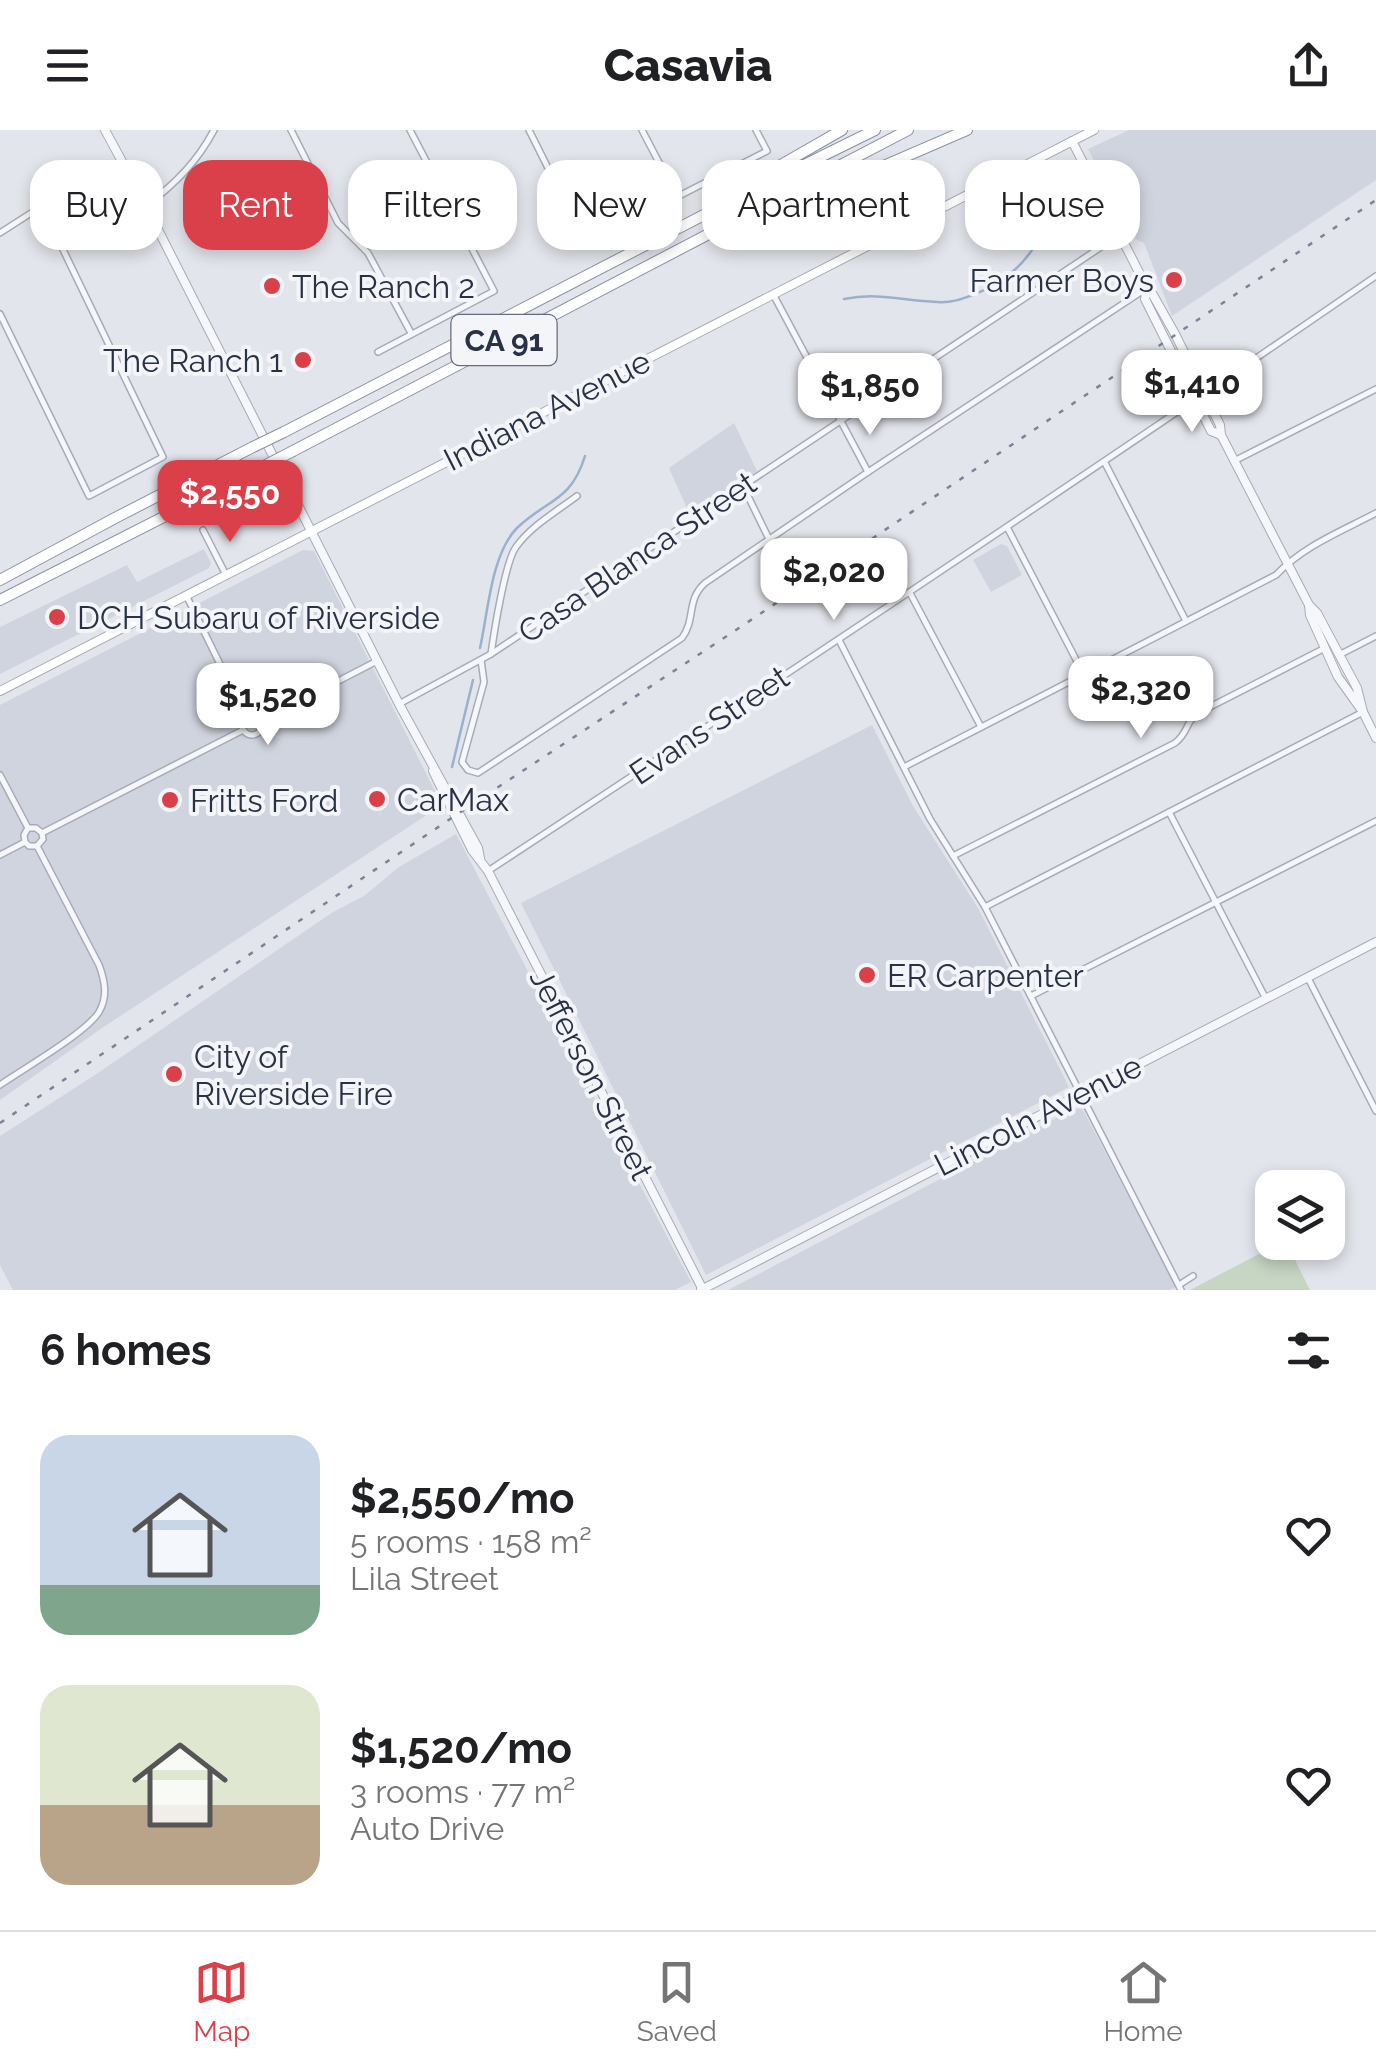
<!DOCTYPE html>
<html lang="en">
<head>
<meta charset="utf-8">
<style>
	body { margin:0; font-family:Raleway,sans-serif; background:#f6f6f6; color:#202124; height:100vh; display:flex; flex-direction:column; font-size:38px; white-space:nowrap }
	* { box-sizing:border-box; margin:0 }
	p { font-size:32px; color:#757577 }
	.icon { flex:none; width:55px; height:55px; fill:none; stroke:currentColor; stroke-width:2; stroke-linecap:round; stroke-linejoin:round }
	.map { position:relative; height:1160px; overflow:hidden }
	.details { display:flex; flex-direction:column; background:#fff; flex:1 }
	.details>* { flex:none }
	.banner { position:absolute; left:30px; top:30px; width:1318px; height:90px; display:flex; gap:20px }
	.buttons { position:absolute; left:1255px; top:1040px; display:grid; gap:20px }
	.buttons a { display:grid; place-items:center; width:90px; height:90px; border-radius:20px; background:#fff; box-shadow:0 5px 15px #0003; font-size:50px }
	.price { position:absolute; translate:-50% -85px; padding:0 22px; border-radius:20px; background:#fff; color:#222; font-size:32px; line-height:65px; filter:drop-shadow(0 2px 5px #0008) }
	.price::after { content:''; position:absolute; left:50%; top:60px; width:30px; height:22px; margin-left:-15px; background:inherit; clip-path:polygon(0 0,100% 0,50% 100%) }
	.price.active { background:#d9404a; color:#fff }
	ul { padding:0; list-style:none }
	li { display:flex; align-items:center; gap:30px; height:250px; padding:0 40px }
	li span { display:grid; place-items:center; flex:none; width:280px; height:200px; border-radius:30px; color:#555 }
	li>.icon { margin-inline-start:auto }
	span .icon { width:120px; height:120px; fill:#fffc; stroke-width:1 }
	li b { font-size:42px }
	h2 { display:flex; justify-content:space-between; align-items:center; height:120px; padding:0 40px; font-size:42px }
	.chip { padding:0 35px; border-radius:30px; background:#fff; box-shadow:0 5px 15px #0003; font-size:35px; line-height:90px }
	.chip.active { background:#d9404a; color:#fff }
	header { display:flex; justify-content:space-between; align-items:center; height:130px; padding:0 40px; background:#fff; font-size:45px; font-weight:800 }
	.dock { display:flex; justify-content:space-around; align-items:center; height:140px; border-top:2px solid #e0e0e0; background:#fff; font-size:28px; color:#757577 }
	.dock a { display:grid; justify-items:center; gap:5px }
	.dock .active { color:#d9404a }
	.map>svg:first-child { display:block }
</style>
</head>
<body>
<header><svg class="icon" aria-label="menu" viewBox="0 0 24 24"><path d="M4 6h16M4 12h16M4 18h16"/></svg>Casavia<svg class="icon" aria-label="share" viewBox="0 0 24 24"><path d="M12 15V3M7 8l5-5 5 5M5 13v7h14v-7"/></svg></header>
<div class="map">
<svg width="1376" height="1160" viewBox="0 0 1376 1160">
	<rect width="100%" height="100%" fill="#e3e5ec"/>
	<g fill="#d0d4de">
		<path d="M1129,0H1376V50L1172,186L1144,113L1133,108L1088,19Z"/>
		<path d="M734,293L757,341L690,385L669,338Z"/>
		<path d="M1001,414L1007,416L1022,445L991,462L973,430Z"/>
		<path d="M204,419L211,433L209,438L0,544V497L127,435L137,452Z"/>
		<path d="M303,420L314,421L442,675L102,898L0,970V575Z"/>
		<path d="M872,595L913,676L978,778L1069,957L706,1145L521,773Z"/>
		<path d="M456,704L691,1152L675,1160H13L0,1135V1006L95,945L333,782L364,766L399,737Z"/>
		<path d="M1082,978L1176,1157L1169,1160H728L1074,979Z"/>
	</g>
	<path fill="#c6d6c3" d="M1286,1112L1310,1160H1190L1280,1113Z"/>
	<g fill="none" stroke-linecap="round" stroke-linejoin="round">
		<g stroke="#9bb0ce" stroke-width="2.5">
			<path d="M844,169C879,162 903,171 937,172C952,173 962,169 975,164C1031,144 1046,96 1071,47"/>
			<path d="M480,518C488,483 491,424 517,398C547,369 571,372 585,326"/>
			<path d="M452,637L473,550"/>
		</g>
		<defs>
			<g id="minor">
				<path d="M291,0L338,93L368,123L411,203"/>
				<path d="M529,0L573,88"/>
				<path d="M642,0L677,67L767,21L756,0"/>
				<path d="M147,75C176,53 197,32 214,0"/>
				<path d="M0,103L42,76L122,32"/>
				<path d="M773,164L868,342"/>
				<path d="M0,184L89,366L163,327L42,76"/>
				<path d="M378,222L494,161L410,0"/>
				<path d="M1236,330L1376,259"/>
				<path d="M1105,333L1186,491"/>
				<path d="M744,358L769,409"/>
				<path d="M1007,397L1083,543"/>
				<path d="M203,400L226,445"/>
				<path d="M910,463L981,597"/>
				<path d="M186,465L246,587"/>
				<path d="M839,510L930,689L985,777L1181,1160"/>
				<path d="M491,524C494,503 505,432 516,417C531,396 557,381 577,366"/>
				<path d="M1339,525L1376,506"/>
				<path d="M481,530L484,552L462,632L468,640L478,643L682,508C696,489 686,470 705,453L868,342L1147,158"/>
				<path d="M399,574L491,524L1119,105"/>
				<circle cx="252" cy="595" r="10"/>
				<path d="M261,591L377,531"/>
				<path d="M904,637L1276,445C1303,416 1342,401 1376,383"/>
				<path d="M0,645L28,698"/>
				<path d="M1169,682L1266,869"/>
				<path d="M42,703L243,600"/>
				<path d="M0,725L25,712L29,716H37L43,709L42,703L36,698H28L24,705L25,712"/>
				<path d="M953,726L1175,613C1190,601 1184,592 1200,582L1325,518"/>
				<path d="M488,741C786,545 1083,348 1376,146"/>
				<path d="M985,777L1363,582"/>
				<path d="M1308,848L1376,981"/>
				<path d="M1031,866L1376,691"/>
				<path d="M0,955C23,939 86,903 99,882C108,867 105,851 99,835L37,716"/>
				<path d="M1179,1155L1193,1146"/>
			</g>
			<g id="tertiary">
				<path d="M105,0L146,76L399,574L478,718L480,728"/>
				<path d="M1072,11L1147,158L1153,165L1175,204L1220,295L1221,305L1309,475L1317,483L1357,558L1363,582"/>
				<path d="M1147,158L1145,169L1211,301L1221,305"/>
				<path d="M1309,475L1310,485L1338,547L1363,582L1376,608"/>
				<path d="M433,641L472,720L488,741L703,1160"/>
				<path d="M701,1160L1376,812"/>
			</g>
			<path id="secondary" d="M0,561L1094,0"/>
			<g id="motorway">
				<path d="M732,67L739,59L842,0"/>
				<path d="M727,97L754,92L967,0"/>
				<path d="M284,302L727,73L875,0"/>
				<path d="M293,321L908,0"/>
				<path d="M0,450L115,388L253,317"/>
				<path d="M0,470L262,337"/>
			</g>
		</defs>
		<use href="#minor" stroke="#a7abb7" stroke-width="8"/>
		<use href="#tertiary" stroke="#a7abb7" stroke-width="10"/>
		<use href="#secondary" stroke="#a7abb7" stroke-width="10"/>
		<use href="#motorway" stroke="#8991a4" stroke-width="12"/>
		<use href="#minor" stroke="#f6f7fa" stroke-width="5"/>
		<use href="#tertiary" stroke="#f6f7fa" stroke-width="8"/>
		<use href="#secondary" stroke="#fff" stroke-width="8"/>
		<use href="#motorway" stroke="#fff" stroke-width="10"/>
		<path stroke="#7b8397" stroke-width="2.5" stroke-dasharray="5 10" stroke-linecap="butt" d="M0,993L459,683L739,498L1376,70"/>
		<defs>
			<g id="motorway-bridge">
				<path d="M253,317L284,302"/>
				<path d="M262,337L293,321"/>
			</g>
		</defs>
		<use href="#motorway-bridge" stroke="#8991a4" stroke-width="12" stroke-linecap="butt"/>
		<use href="#motorway-bridge" stroke="#fff" stroke-width="10"/>
	</g>
	<g fill="#d9404a" stroke="#f3f5f9" stroke-width="4">
		<circle cx="1174" cy="150" r="10"/>
		<circle cx="272" cy="156" r="10"/>
		<circle cx="303" cy="230" r="10"/>
		<circle cx="57" cy="487" r="10"/>
		<circle cx="377" cy="669" r="10"/>
		<circle cx="170" cy="670" r="10"/>
		<circle cx="867" cy="845" r="10"/>
		<circle cx="174" cy="944" r="10"/>
	</g>
	<g text-anchor="middle" dominant-baseline="central" stroke-width="8" stroke-linejoin="round" paint-order="stroke">
		<rect fill="#f3f5f9" stroke="#666c7c" stroke-width="2.5" x="451.5" y="185" width="105" height="50" rx="8"/>
		<g font-size="30" font-weight="bold" fill="#293146">
			<text x="504" y="210">CA 91</text>
		</g>
		<g font-size="32" fill="#293146" stroke="#f3f5f9" text-anchor="start">
			<text x="1154" y="150" text-anchor="end">Farmer Boys</text>
			<text x="292" y="156">The Ranch 2</text>
			<text x="283" y="230" text-anchor="end">The Ranch 1</text>
			<text x="77" y="487">DCH Subaru of Riverside</text>
			<text x="397" y="669">CarMax</text>
			<text x="190" y="670">Fritts Ford</text>
			<text x="887" y="845">ER Carpenter</text>
			<text x="194" y="926">City of<tspan x="194" dy="37">Riverside Fire</tspan></text>
		</g>
		<g font-size="32" fill="#293146" stroke="#f3f5f9">
			<text transform="translate(547 280) rotate(-27)">Indiana Avenue</text>
			<text transform="translate(637 427) rotate(-34)">Casa Blanca Street</text>
			<text transform="translate(709 595) rotate(-34)">Evans Street</text>
			<text transform="translate(592 944) rotate(63)">Jefferson Street</text>
			<text transform="translate(1038 985) rotate(-27)">Lincoln Avenue</text>
		</g>
	</g>
</svg>
<div class="buttons">
<a><svg class="icon" aria-label="layers" viewBox="0 0 24 24"><path d="M12 4l9 5-9 5-9-5zM3 14l9 5 9-5"/></svg></a>
</div>
<b class="price" style="left:1192px;top:305px">$1,410</b>
<b class="price" style="left:870px;top:308px">$1,850</b>
<b class="price active" style="left:230px;top:415px">$2,550</b>
<b class="price" style="left:834px;top:493px">$2,020</b>
<b class="price" style="left:1141px;top:611px">$2,320</b>
<b class="price" style="left:268px;top:618px">$1,520</b>
<div class="banner">
<a class="chip">Buy</a>
<a class="chip active">Rent</a>
<a class="chip">Filters</a>
<a class="chip">New</a>
<a class="chip">Apartment</a>
<a class="chip">House</a>
</div>
</div>
<section class="details">
<h2>6 homes<svg class="icon" aria-label="filters" viewBox="0 0 24 24"><path d="M4 7h16M4 17h16"/><circle cx="9" cy="7" r="2"/><circle cx="15" cy="17" r="2"/></svg></h2>
<ul>
<li><span style="background:linear-gradient(#c9d6e8 75%,#7fa58c 0)"><svg class="icon" aria-label="home" viewBox="0 0 24 24"><path d="M3 11l9-7 9 7M6 9v11h12V9"/></svg></span><div><b>$2,550/mo</b><p>5 rooms · 158 m²</p><p>Lila Street</p></div><svg class="icon" aria-label="heart" viewBox="0 0 24 24"><path d="M12 20l-8-8c-3-5 5-10 8-4 3-6 11-1 8 4z"/></svg></li>
<li><span style="background:linear-gradient(#dfe7d0 60%,#b9a48a 0)"><svg class="icon" aria-label="home" viewBox="0 0 24 24"><path d="M3 11l9-7 9 7M6 9v11h12V9"/></svg></span><div><b>$1,520/mo</b><p>3 rooms · 77 m²</p><p>Auto Drive</p></div><svg class="icon" aria-label="heart" viewBox="0 0 24 24"><path d="M12 20l-8-8c-3-5 5-10 8-4 3-6 11-1 8 4z"/></svg></li>
</ul>
</section>
<nav class="dock">
<a class="active"><svg class="icon" aria-label="map" viewBox="0 0 24 24"><path d="M3 6l6-2 6 2 6-2v14l-6 2-6-2-6 2zM9 4v14M15 6v14"/></svg>Map</a>
<a><svg class="icon" aria-label="saved" viewBox="0 0 24 24"><path d="M7 4h10v16l-5-4-5 4z"/></svg>Saved</a>
<a><svg class="icon" aria-label="home" viewBox="0 0 24 24"><path d="M3 11l9-7 9 7M6 9v11h12V9"/></svg>Home</a>
</nav>
</body>
</html>
